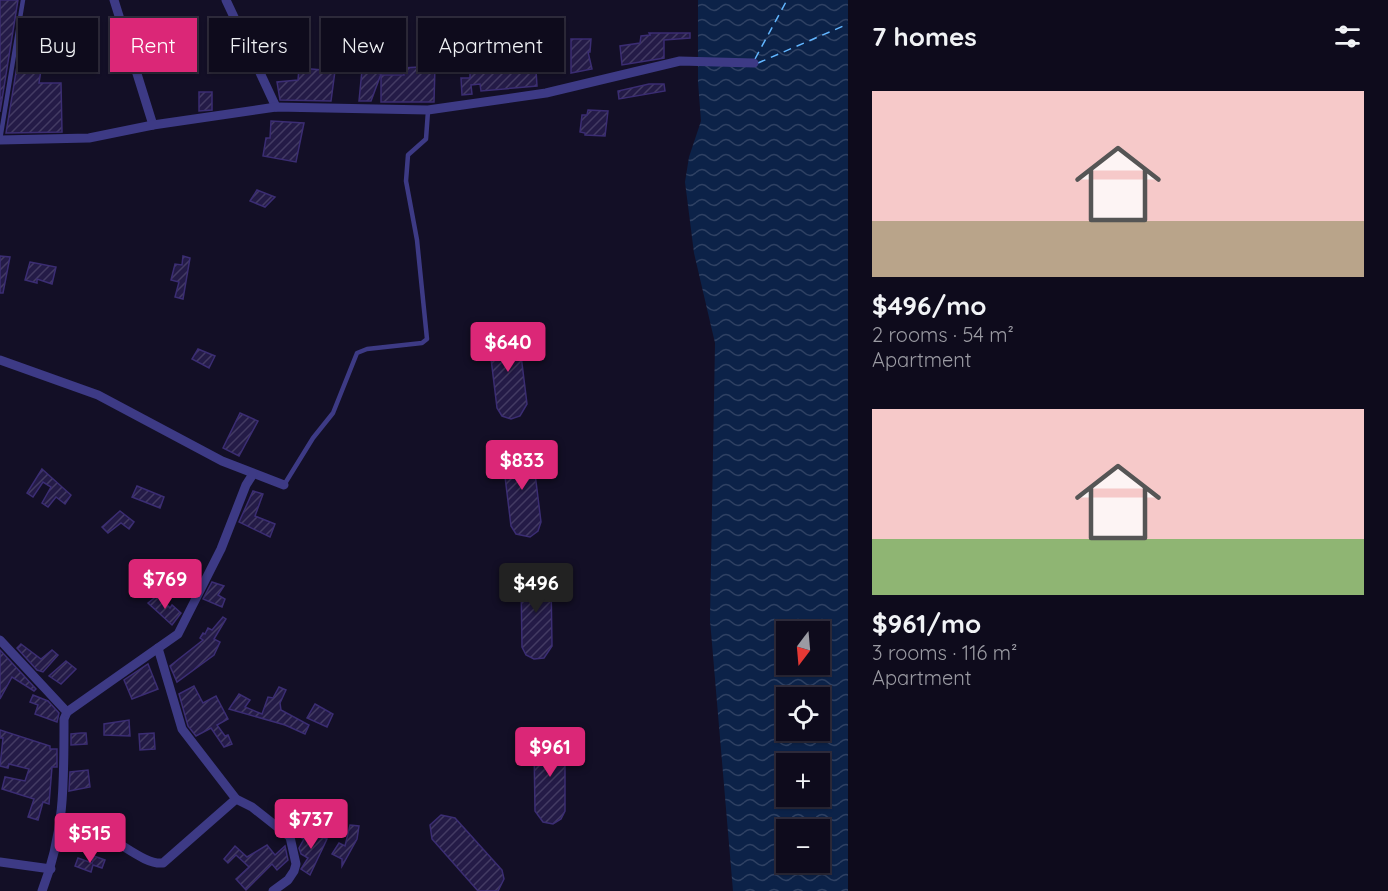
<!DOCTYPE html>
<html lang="en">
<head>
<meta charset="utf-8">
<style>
	body { margin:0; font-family:Quicksand,sans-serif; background:#171425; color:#f1f3f6; height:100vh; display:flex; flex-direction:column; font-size:22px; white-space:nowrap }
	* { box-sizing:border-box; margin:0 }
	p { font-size:20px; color:#9b9ba3 }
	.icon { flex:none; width:33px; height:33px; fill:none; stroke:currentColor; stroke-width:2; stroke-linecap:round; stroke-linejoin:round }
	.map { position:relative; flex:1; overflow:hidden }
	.side { display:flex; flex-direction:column; background:#0e0b1c; width:540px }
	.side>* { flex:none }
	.guide { position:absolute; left:18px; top:18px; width:570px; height:54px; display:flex; gap:12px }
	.needle { width:39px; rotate:196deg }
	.fabs { position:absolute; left:776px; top:621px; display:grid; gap:12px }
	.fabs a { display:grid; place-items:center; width:54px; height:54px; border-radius:0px; background:#0e0b1c; box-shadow:0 2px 4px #0004,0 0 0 2px #2e2b3b; font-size:30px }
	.price { position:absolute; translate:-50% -51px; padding:0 14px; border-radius:6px; background:#db2777; color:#fff; font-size:20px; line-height:39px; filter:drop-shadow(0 2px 3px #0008) }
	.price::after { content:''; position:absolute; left:50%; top:36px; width:18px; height:14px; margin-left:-9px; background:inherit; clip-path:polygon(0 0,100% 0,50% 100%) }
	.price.active { background:#222; color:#fff }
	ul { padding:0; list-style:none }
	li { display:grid; align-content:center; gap:12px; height:318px; padding:0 24px }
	li span { display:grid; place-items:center; height:186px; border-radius:0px; color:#555 }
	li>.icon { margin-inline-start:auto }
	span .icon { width:108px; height:108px; fill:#fffc; stroke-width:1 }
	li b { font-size:26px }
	h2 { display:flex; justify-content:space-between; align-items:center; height:72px; padding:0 24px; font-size:26px }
	.chip { padding:0 21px; border-radius:0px; background:#0e0b1c; box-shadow:0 2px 4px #0004,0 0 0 2px #2e2b3b; font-size:21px; line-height:54px }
	.chip.active { background:#db2777; color:#fff }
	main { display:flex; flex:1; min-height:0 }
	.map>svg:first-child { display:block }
</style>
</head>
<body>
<main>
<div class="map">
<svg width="848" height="891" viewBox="0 0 848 891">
	<defs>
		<pattern id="water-waves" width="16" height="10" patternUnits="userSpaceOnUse" patternTransform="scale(1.5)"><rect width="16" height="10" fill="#0c2248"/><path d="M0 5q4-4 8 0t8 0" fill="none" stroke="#2f4163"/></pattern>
		<pattern id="building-hatch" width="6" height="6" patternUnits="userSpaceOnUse" patternTransform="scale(1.5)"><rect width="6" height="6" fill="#241b47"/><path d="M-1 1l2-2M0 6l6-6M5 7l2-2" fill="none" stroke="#433b63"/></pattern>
	</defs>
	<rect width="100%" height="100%" fill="#130f26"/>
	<path fill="url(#water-waves)" fill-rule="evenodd" d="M698,0H848V891H733L710,620L715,343L694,253L685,182L689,157L701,121L698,82ZM786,632H819V664H786ZM786,698H819V730H786ZM786,764H819V796H786ZM786,830H819V862H786Z"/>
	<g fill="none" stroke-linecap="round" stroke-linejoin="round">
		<g stroke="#62b6ff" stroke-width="1.5" stroke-dasharray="8 6" stroke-linecap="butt">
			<path d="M755,59L787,0"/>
			<path d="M758,63L848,24"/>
		</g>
	</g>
	<g fill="url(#building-hatch)" stroke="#3b2d73" stroke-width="1.5">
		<path d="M0,0H18L0,112Z"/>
		<path d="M649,33H690V38L664,40V58L622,65L620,46L640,43L641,36L650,35Z"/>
		<path d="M571,39H591L590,52H588L592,69L571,73Z"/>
		<path d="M489,54L507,56L505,71L536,70L537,86L481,91L480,84L471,85L472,94L462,95L461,78H470V71H489Z"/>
		<path d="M17,66L41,70L39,83H61L62,132L6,133Z"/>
		<path d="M435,66L434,102H381V75H404L403,68Z"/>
		<path d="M299,68L335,71L331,101L280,100L277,82L298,80Z"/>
		<path d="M362,70L381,74L371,101H359Z"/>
		<path d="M649,84H664L665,91L619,99L618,91Z"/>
		<path d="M199,92H212V110L199,111Z"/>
		<path d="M588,110L608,111L605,136L585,135V133L580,132L582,115H587Z"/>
		<path d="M271,121L304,123L296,162L263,156L266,138H270Z"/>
		<path d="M257,190L275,197L265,207L250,201Z"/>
		<path d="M0,256L10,257L3,293H0Z"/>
		<path d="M183,256L190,258L183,299L175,297L179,282L171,280L175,264L182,265Z"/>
		<path d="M30,262L56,267L52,284L37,279V283L25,280Z"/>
		<path d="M505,327L514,331L519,339L527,404L520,416L511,419L502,416L497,408L489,342L495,330Z"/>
		<path d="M198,349L215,356L209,368L192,359Z"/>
		<path d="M240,413L258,421L239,456L223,448Z"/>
		<path d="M519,445L528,449L533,457L541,522L538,531L530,537L516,534L511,526L503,460L506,451Z"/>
		<path d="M42,469L71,495L65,504L56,497L48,507L42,503L51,487L43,482L33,497L27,493Z"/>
		<path d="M137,486L164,497L160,508L132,497Z"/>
		<path d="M253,491L263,494L255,516L275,524L270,537L239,522Z"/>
		<path d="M120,511L134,522L129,529L121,523L108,533L102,527Z"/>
		<path d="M538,568L547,572L551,581L552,646L544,658L534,659L526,655L522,647L521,581L529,569Z"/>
		<path d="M212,582L224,586L218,595L225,599L222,607L203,599Z"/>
		<path d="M158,595L170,608L172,605L181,613L172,625L148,603Z"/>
		<path d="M223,617L226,619L214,639L220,642L214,655L177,682L170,666L203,640L200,638L203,633L205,634L208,628L212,630Z"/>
		<path d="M21,644L41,659L52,650L58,655L43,672L37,670L17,648Z"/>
		<path d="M0,650L36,689L34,691L12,677L0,699Z"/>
		<path d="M66,661L76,669L61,684L49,676Z"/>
		<path d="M148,664L158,689L132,699L124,680Z"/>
		<path d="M194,686L203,703L216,696L228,719L217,725L225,736L228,735L232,744L224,747L211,728L196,736L188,726L179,694Z"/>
		<path d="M279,687L286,690L280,703L281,710L309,725L305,734L285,725L229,709L239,694L250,700L245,707L262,714L268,697L273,698Z"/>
		<path d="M33,695L48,701L59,713L57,722L35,714L38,705L30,702Z"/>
		<path d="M315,704L333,714L327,727L307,718Z"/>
		<path d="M129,720L130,736L104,735V724Z"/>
		<path d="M0,730L50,746V749H57V767H52L49,804L43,802L38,820L28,817L34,799L2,789L5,777L25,781L29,769L9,764L8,768L0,766L3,738H0Z"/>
		<path d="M547,732L556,733L565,745V811L561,819L553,824L543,822L535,811L534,745L538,737Z"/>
		<path d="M81,733H86L87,744L71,745V734Z"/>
		<path d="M154,733L155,749L140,750L139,734Z"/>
		<path d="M88,770L90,787L69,791L70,772Z"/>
		<path d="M329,801L344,811L329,833L308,818L312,812L319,817Z"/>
		<path d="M441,815L455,818L502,870L504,879L498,891H478L432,839L430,825Z"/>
		<path d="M350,825L359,826L357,839L342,866V859L332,854L339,843L345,846Z"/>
		<path d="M302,831L327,839L310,875L301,869L308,858L301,854L299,848L304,839L300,837Z"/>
		<path d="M267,845L275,855L285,846L288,860L277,870L272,864L246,890L236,879L249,867L236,855L228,863L224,859L235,846L247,857Z"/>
		<path d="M94,856L105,860L102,868L93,865L91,872L75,866L78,858L92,863Z"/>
	</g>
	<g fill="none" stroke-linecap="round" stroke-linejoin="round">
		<g stroke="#3d3a85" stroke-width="4.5">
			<path d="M0,140L23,0"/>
			<path d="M284,485L313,438L333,413L357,353L367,349L422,343L427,339L417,240L406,181L408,155L426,139L428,111"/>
		</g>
		<g stroke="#3d3a85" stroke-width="9">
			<path d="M114,0L153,125"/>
			<path d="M226,0L276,107"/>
			<path d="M0,140L89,138L153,125L276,107L428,110L546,93L680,61L754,63"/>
			<path d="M0,360L98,395L222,461L284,485"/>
			<path d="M0,640L67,712L64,719C64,781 65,832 42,891"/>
			<path d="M158,648L178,634L221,549L246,485L253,474"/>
			<path d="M67,712L158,648L182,729L236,799L252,807L290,837L296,864L294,871L288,880L273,891"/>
			<path d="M60,831C98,813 135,866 163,863L236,799"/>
			<path d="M0,862L51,869"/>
		</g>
	</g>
</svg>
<div class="fabs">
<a><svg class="needle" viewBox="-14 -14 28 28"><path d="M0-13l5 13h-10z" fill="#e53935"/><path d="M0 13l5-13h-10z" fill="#9b9ba3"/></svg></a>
<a><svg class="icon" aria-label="locate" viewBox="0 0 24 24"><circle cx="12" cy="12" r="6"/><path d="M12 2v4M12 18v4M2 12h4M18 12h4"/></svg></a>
<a>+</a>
<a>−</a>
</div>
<b class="price" style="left:508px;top:373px">$640</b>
<b class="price" style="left:522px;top:491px">$833</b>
<b class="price" style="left:165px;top:610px">$769</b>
<b class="price active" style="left:536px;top:614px">$496</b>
<b class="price" style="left:550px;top:778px">$961</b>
<b class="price" style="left:311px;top:850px">$737</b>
<b class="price" style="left:90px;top:864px">$515</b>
<div class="guide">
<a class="chip">Buy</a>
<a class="chip active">Rent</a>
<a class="chip">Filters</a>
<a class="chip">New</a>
<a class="chip">Apartment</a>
</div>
</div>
<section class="side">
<h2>7 homes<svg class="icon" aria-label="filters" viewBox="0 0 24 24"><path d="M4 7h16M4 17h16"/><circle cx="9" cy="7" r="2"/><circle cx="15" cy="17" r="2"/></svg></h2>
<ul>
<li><span style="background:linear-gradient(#f6c9c9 70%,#b9a48a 0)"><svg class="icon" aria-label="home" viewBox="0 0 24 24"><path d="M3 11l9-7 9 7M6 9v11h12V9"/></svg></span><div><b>$496/mo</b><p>2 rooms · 54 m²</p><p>Apartment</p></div></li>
<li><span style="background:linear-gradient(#f6c9c9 70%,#8fb573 0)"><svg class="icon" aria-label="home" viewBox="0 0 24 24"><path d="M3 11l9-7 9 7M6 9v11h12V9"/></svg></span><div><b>$961/mo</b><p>3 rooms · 116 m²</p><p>Apartment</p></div></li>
</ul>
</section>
</main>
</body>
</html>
